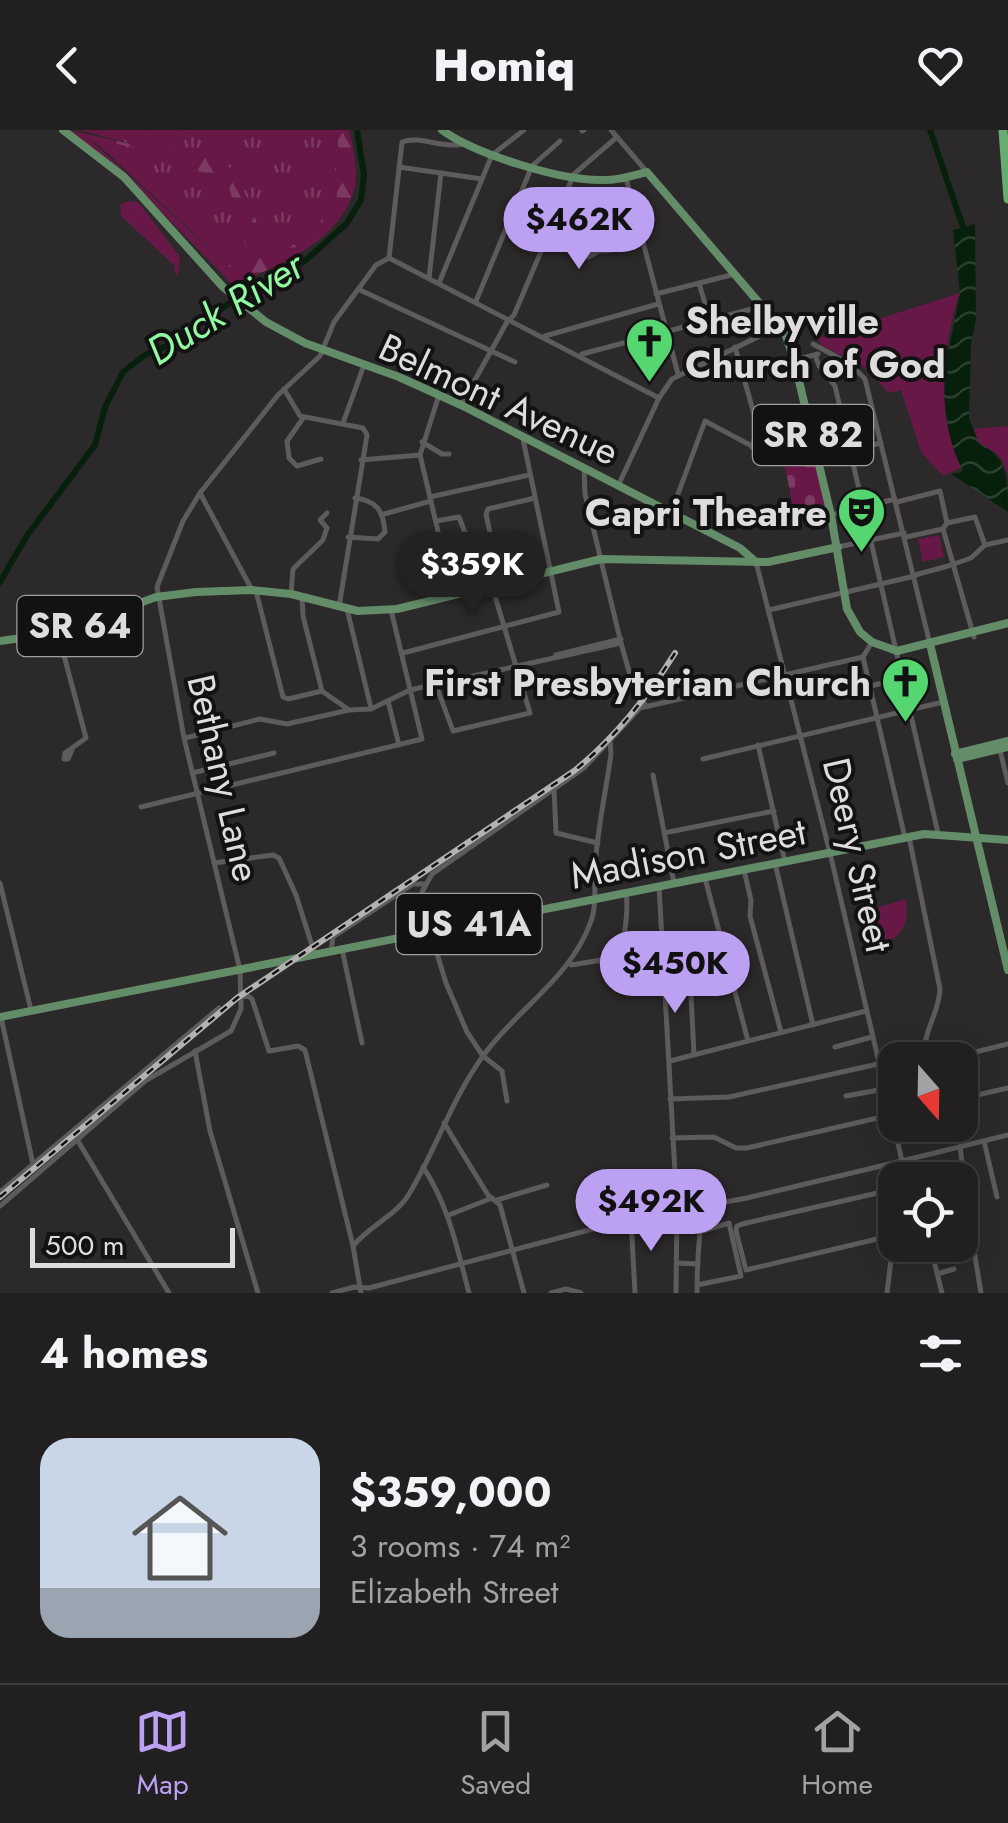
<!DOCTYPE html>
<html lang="en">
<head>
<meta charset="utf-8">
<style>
	body { margin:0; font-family:Jost,sans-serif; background:#2d2c2d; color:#f1f3f6; height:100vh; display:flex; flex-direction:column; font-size:38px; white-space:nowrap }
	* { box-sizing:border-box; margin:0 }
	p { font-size:32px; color:#a2a2a5 }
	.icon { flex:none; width:55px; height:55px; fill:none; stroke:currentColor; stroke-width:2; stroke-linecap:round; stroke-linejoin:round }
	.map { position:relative; height:1163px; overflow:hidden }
	.drawer { display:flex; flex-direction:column; background:#211f20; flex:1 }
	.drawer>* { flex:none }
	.needle { width:65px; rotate:160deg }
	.controls { position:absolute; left:878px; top:912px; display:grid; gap:20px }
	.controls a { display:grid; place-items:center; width:100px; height:100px; border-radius:20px; background:#211f20; box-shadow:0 5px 25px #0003,0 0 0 2px #3e3d3e; font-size:50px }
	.scale { position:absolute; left:30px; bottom:25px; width:205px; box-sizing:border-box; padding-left:10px; border:5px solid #dedcdd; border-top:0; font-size:28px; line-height:35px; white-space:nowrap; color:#dedcdd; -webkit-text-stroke:8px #131213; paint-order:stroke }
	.price { position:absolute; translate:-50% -85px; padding:0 22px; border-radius:35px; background:#bca0f2; color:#111; font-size:32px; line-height:65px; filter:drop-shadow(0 2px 5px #0008) }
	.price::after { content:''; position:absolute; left:50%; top:60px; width:30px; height:22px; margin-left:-15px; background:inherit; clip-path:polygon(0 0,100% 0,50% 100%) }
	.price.current { background:#222; color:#fff }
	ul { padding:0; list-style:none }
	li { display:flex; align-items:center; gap:30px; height:250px; padding:0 40px }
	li+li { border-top:2px solid #3e3d3e }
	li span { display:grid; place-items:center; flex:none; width:280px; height:200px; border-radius:30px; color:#555 }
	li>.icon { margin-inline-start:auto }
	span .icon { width:120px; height:120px; fill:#fffc; stroke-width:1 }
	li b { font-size:42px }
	h2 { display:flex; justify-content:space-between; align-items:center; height:120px; padding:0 40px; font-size:42px }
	header { display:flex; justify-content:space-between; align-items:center; height:130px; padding:0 40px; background:#211f20; font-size:45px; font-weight:800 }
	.tab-bar { display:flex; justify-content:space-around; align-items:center; height:140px; border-top:2px solid #3e3d3e; background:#211f20; font-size:28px; color:#a2a2a5 }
	.tab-bar a { display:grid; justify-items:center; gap:5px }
	.tab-bar .current { color:#bca0f2 }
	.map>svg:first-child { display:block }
</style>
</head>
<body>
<header><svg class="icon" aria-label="back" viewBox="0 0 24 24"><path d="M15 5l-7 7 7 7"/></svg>Homiq<svg class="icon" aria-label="heart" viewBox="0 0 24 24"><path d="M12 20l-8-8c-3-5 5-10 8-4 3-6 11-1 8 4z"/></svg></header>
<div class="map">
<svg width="1008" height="1163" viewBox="0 0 1008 1163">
	<defs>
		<pattern id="grass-tufts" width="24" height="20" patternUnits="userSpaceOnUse" patternTransform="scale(2.5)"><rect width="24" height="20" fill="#671847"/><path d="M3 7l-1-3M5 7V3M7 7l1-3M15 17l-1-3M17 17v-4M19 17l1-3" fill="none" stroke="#7c3961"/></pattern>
		<pattern id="forest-firs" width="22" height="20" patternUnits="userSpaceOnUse" patternTransform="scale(2.5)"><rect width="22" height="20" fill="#671847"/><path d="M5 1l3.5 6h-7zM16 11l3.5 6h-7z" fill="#7c3961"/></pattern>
		<pattern id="cemetery-stones" width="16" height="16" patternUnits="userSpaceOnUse" patternTransform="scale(2.5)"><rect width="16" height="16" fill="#671847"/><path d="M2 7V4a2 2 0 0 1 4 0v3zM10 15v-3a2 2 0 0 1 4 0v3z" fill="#7c3961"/></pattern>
		<pattern id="water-waves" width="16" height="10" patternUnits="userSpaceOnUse" patternTransform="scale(2.5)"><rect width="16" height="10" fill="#07200c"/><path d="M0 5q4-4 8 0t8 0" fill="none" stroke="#2b402f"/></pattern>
	</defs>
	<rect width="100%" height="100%" fill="#2c292a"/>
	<g fill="url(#grass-tufts)">
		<path d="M80,0H146L129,7L132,14Z"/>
		<path d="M185,0H335L339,21L337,69L324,82L319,96L286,120L264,110L237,44L152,13Z"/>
		<path d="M86,6L165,24C175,35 211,43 228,53L251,132L231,138L102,18Z"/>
		<path d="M128,71L138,72L180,127L178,145L175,144L174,135L121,86L120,75Z"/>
	</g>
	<path fill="url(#forest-firs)" fill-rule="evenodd" d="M69,0L131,14L129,6L146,0H185L154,13L222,31L237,44L264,110L286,120L319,96L324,82L337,69L336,38L328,35L330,27L339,20L335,0H349L350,3C354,23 360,46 352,66C334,115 276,136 233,155L142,62ZM88,8L165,24C175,35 211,43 228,54L251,132L231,138Z"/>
	<path fill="url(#cemetery-stones)" d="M812,332L815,333L825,377L811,381L809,375L793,377L785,337Z"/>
	<g fill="#671847">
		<path d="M960,163C942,208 939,293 961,337L943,346L921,322L901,260L889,263L865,238L821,215L818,208Z"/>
		<path d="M1008,296V345C1000,322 998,325 979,313L972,299Z"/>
		<path d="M939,405L944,427L923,432L918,409Z"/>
		<path d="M906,769C910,793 901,809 878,816L868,780Z"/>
	</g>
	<path fill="url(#water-waves)" d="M975,94L976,189L971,214L969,288L979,313C1008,328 1008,348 1008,382L950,343H959L963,340C945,309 940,260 948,225L944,222L949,219L960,163L953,100Z"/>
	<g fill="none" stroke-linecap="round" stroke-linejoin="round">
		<g stroke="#07200c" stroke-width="6">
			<path d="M930,0L965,103"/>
			<path d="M0,452L26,407L95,315L105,277L123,242L145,225L171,214L248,160L305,131L347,93L361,70L364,45L357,0"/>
		</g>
		<g stroke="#5e5b5c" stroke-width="5">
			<path d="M611,0L647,42"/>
			<path d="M582,1L584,0"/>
			<path d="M399,37L482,49"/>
			<path d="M626,48L678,244"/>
			<path d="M634,80C619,83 577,87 590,113C592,118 596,121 602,121C614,122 631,114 642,111"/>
			<path d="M625,82L634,113"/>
			<path d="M591,116L588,127L599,121"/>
			<path d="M389,128L659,268"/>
			<path d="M389,128L402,12C420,5 442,19 462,14"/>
			<path d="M429,148L441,43"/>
			<path d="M439,153L492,25L524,0"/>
			<path d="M699,153L710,191"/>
			<path d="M360,160L515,232"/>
			<path d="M656,164L735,144"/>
			<path d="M476,171L532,36L560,11"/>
			<path d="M545,206L658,174"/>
			<path d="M813,214L850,234L865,249L930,514"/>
			<path d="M735,217L758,298L752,317"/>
			<path d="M582,224L763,176"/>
			<path d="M795,230L818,224"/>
			<path d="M284,259L300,286L363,298L367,305L339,477"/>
			<path d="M439,265L420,325L453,465"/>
			<path d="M461,275L507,192L514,185L574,44L617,7"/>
			<path d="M304,287L287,311L289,328L297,336L321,329"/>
			<path d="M343,293L364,235"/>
			<path d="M813,309L838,303L844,294L835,256L819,236L815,225"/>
			<path d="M422,312L442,324H449"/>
			<path d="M881,313L858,318L852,329L938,703"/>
			<path d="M361,330L420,325"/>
			<path d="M584,338L585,364L621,513L632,552L646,576"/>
			<path d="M618,356L659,268L672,249L780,196"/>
			<path d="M200,363L252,460"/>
			<path d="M430,367L529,345"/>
			<path d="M897,372L940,361L947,393"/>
			<path d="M671,383L705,291L778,330L793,332L818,327"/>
			<path d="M384,384L431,371"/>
			<path d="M831,385L895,369"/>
			<path d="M436,391L459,387L467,408L463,415L443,420"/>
			<path d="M943,399L974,507"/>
			<path d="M348,407L378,409L385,402C383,380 377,371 355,368"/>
			<path d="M906,407L943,399L947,393L975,387L985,415"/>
			<path d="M491,408L486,384L488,379L535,368"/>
			<path d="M838,417L904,403"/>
			<path d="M915,445L948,436L971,428L985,415L1008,410"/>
			<path d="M256,461L283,567L288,569L322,561"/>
			<path d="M291,464L293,439L323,410L327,398L320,390L327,383"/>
			<path d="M302,467L303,486L322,561L349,580"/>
			<path d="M347,479L371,578"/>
			<path d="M769,480L915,446"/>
			<path d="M58,503L86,608L65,623L64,629H68L72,620"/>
			<path d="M403,523L559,482L523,309"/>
			<path d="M556,525L621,509"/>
			<path d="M863,527L905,708"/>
			<path d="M436,555L453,601L530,583L492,456"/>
			<path d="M870,556L904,548"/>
			<path d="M388,571L399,615"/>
			<path d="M185,608L260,589L287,594L349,580L371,579L410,560L621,513"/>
			<path d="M758,615L785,732"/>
			<path d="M999,616L1008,653"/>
			<path d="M703,629L943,572"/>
			<path d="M192,643L274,623"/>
			<path d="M653,645L674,753"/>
			<path d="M554,659L556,703L598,713"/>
			<path d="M141,677L422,609L391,480"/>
			<path d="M664,703L774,681"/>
			<path d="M909,707L940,859C939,885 921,903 925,930"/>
			<path d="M214,733L273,725L279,728L296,765L315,825"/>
			<path d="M775,733L813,895"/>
			<path d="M744,740L751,770L750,786L781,902"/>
			<path d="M705,748L748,911"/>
			<path d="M0,753L31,880"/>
			<path d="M659,756L677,1079L676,1163"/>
			<path d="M342,819L362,913"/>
			<path d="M331,821L333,807L413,754H425"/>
			<path d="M623,827C622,805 630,784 626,763"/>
			<path d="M571,835L663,820"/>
			<path d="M690,845L694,925"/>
			<path d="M664,848L729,839"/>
			<path d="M242,867L248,866L252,869L269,921L298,916L305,920L353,1116"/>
			<path d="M1,887L33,1034"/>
			<path d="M835,917L872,907"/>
			<path d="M195,921L210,1001L258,1163"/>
			<path d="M943,930L1008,914"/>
			<path d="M670,931L866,881"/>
			<path d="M880,945L895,941"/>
			<path d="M846,966L884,959"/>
			<path d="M670,969L729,967L878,934"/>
			<path d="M960,969L1008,958"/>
			<path d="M507,971L502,941L483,926L467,902L446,853L422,775V762L432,744L584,638L640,578L863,527L872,512"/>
			<path d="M444,993L488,1065L500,1075L524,1163"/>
			<path d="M672,1008L714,1007L736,1018H747L895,984"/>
			<path d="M78,1011L169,1163"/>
			<path d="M984,1011L997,1067"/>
			<path d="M423,1037C449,1076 457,1118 469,1163"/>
			<path d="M900,1050L902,1031L1008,1005"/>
			<path d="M959,1050L962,1032L960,1017"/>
			<path d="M0,1062L219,878"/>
			<path d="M960,1064L973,1114L981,1163"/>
			<path d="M497,1070L547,1055"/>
			<path d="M0,1076L145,951L231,901L241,879L240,840L184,608L157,457L183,391L200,363L278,265L320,226L334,192L376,135L389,128"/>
			<path d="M449,1085L492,1068"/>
			<path d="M631,1089L635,1163"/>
			<path d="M894,1105L746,1140L736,1101L737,1096L742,1094L895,1059"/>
			<path d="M930,1115L942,1163"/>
			<path d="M677,1133L698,1134"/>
			<path d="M937,1144L954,1139"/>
			<path d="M332,1163L354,1157L369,1158L631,1089L747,1068L902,1031L830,723L756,432"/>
			<path d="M361,1163L353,1116C369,1096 397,1085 409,1064C437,1018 453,965 486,922C520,877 572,846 591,791C597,775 594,755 595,738C597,700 606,661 611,624L610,611"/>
			<path d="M551,1163L566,1159L581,1163"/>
			<path d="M697,1163C697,1143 698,1122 700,1102L729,1093L741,1146L697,1155"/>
			<path d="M887,1163L895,1096"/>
		</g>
		<g stroke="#638c69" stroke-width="8">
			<path d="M63,0L124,47L223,157L266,192L305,213L399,247L461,275L740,418L756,432"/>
			<path d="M442,0C475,24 559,50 600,50C616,51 631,46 647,42L785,203L794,230L831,385L847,479L860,502L872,512L897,521L1008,493"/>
			<path d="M0,511L58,503L156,467L196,462L252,460L291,464L358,481L397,479L601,429L768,432L838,417"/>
			<path d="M930,514L1008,840"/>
			<path d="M955,624L1008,611"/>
			<path d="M957,629L1008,617"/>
			<path d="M0,887L924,704L1008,710"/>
		</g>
		<path stroke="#67ad71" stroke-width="9" d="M1003,0L1008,69"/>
		<defs>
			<path id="rail" d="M0,1067L237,868L574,641C614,609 648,566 675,523"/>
		</defs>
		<use href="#rail" stroke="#b4b1b2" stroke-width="6"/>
		<use href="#rail" stroke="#131213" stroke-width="2.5" stroke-dasharray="8" stroke-linecap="butt"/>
	</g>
	<defs>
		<symbol id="church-pin" viewBox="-11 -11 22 30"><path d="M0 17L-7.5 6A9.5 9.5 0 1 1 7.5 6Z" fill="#56d671" stroke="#131213"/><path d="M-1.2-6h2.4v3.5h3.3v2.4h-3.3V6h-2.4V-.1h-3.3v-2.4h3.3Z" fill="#111"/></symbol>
		<symbol id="theatre-pin" viewBox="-11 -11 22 30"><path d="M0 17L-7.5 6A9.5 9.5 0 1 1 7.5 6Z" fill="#56d671" stroke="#131213"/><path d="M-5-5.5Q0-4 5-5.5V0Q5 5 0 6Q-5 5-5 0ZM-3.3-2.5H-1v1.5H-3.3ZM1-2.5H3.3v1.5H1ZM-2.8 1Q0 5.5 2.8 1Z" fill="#111"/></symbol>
	</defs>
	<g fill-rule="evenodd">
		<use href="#church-pin" x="622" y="184" width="55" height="75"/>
		<use href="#theatre-pin" x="834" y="354" width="55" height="75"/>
		<use href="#church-pin" x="878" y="524" width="55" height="75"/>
	</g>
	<g text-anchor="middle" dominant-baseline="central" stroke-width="8" stroke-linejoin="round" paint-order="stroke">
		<g fill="#131213" stroke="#a19fa0" stroke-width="2.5">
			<rect x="753" y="275" width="120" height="60" rx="8"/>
			<rect x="17.5" y="466" width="125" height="60" rx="8"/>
			<rect x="396.5" y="764" width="145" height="60" rx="8"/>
		</g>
		<g font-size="35" font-weight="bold" fill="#dedcdd">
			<text x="813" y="305">SR 82</text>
			<text x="80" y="496">SR 64</text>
			<text x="469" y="794">US 41A</text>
		</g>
		<g font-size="38" font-weight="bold" fill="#dedcdd" stroke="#131213" text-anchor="end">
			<text x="685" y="190" text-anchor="start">Shelbyville<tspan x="685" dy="44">Church of God</tspan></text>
			<text x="827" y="382">Capri Theatre</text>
			<text x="871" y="552">First Presbyterian Church</text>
		</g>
		<g font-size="38" fill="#dedcdd" stroke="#131213">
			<text transform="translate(499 269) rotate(25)">Belmont Avenue</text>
			<text transform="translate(224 648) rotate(77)">Bethany Lane</text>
			<text transform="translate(688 723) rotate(-11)">Madison Street</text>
			<text transform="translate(858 725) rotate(77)">Deery Street</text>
		</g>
		<g font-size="40" font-style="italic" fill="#91f9a1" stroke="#131213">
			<text transform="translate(225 178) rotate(-32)">Duck River</text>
		</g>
	</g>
</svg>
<div class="controls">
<a><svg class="needle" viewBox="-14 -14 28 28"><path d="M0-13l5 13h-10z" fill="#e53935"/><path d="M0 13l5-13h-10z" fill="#a2a2a5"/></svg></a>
<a><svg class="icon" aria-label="locate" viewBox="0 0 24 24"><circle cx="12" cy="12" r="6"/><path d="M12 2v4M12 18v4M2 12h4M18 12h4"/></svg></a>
</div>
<div class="scale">500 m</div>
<b class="price" style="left:579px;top:142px">$462K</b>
<b class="price current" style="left:472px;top:487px">$359K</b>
<b class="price" style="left:675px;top:886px">$450K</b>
<b class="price" style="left:651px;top:1124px">$492K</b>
</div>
<section class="drawer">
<h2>4 homes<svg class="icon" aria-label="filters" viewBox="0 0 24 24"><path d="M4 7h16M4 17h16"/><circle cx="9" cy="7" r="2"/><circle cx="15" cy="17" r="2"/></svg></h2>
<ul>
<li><span style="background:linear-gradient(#c9d6e8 75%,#9aa5b1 0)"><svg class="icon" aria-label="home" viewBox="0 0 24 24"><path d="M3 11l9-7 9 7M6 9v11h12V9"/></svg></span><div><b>$359,000</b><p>3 rooms · 74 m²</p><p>Elizabeth Street</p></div></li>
</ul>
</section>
<nav class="tab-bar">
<a class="current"><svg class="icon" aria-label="map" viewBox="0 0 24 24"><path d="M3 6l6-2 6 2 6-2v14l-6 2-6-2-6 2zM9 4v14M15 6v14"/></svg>Map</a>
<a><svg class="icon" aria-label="saved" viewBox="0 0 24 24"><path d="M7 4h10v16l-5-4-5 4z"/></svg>Saved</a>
<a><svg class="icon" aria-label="home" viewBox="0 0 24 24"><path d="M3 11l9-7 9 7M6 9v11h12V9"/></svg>Home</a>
</nav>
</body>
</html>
